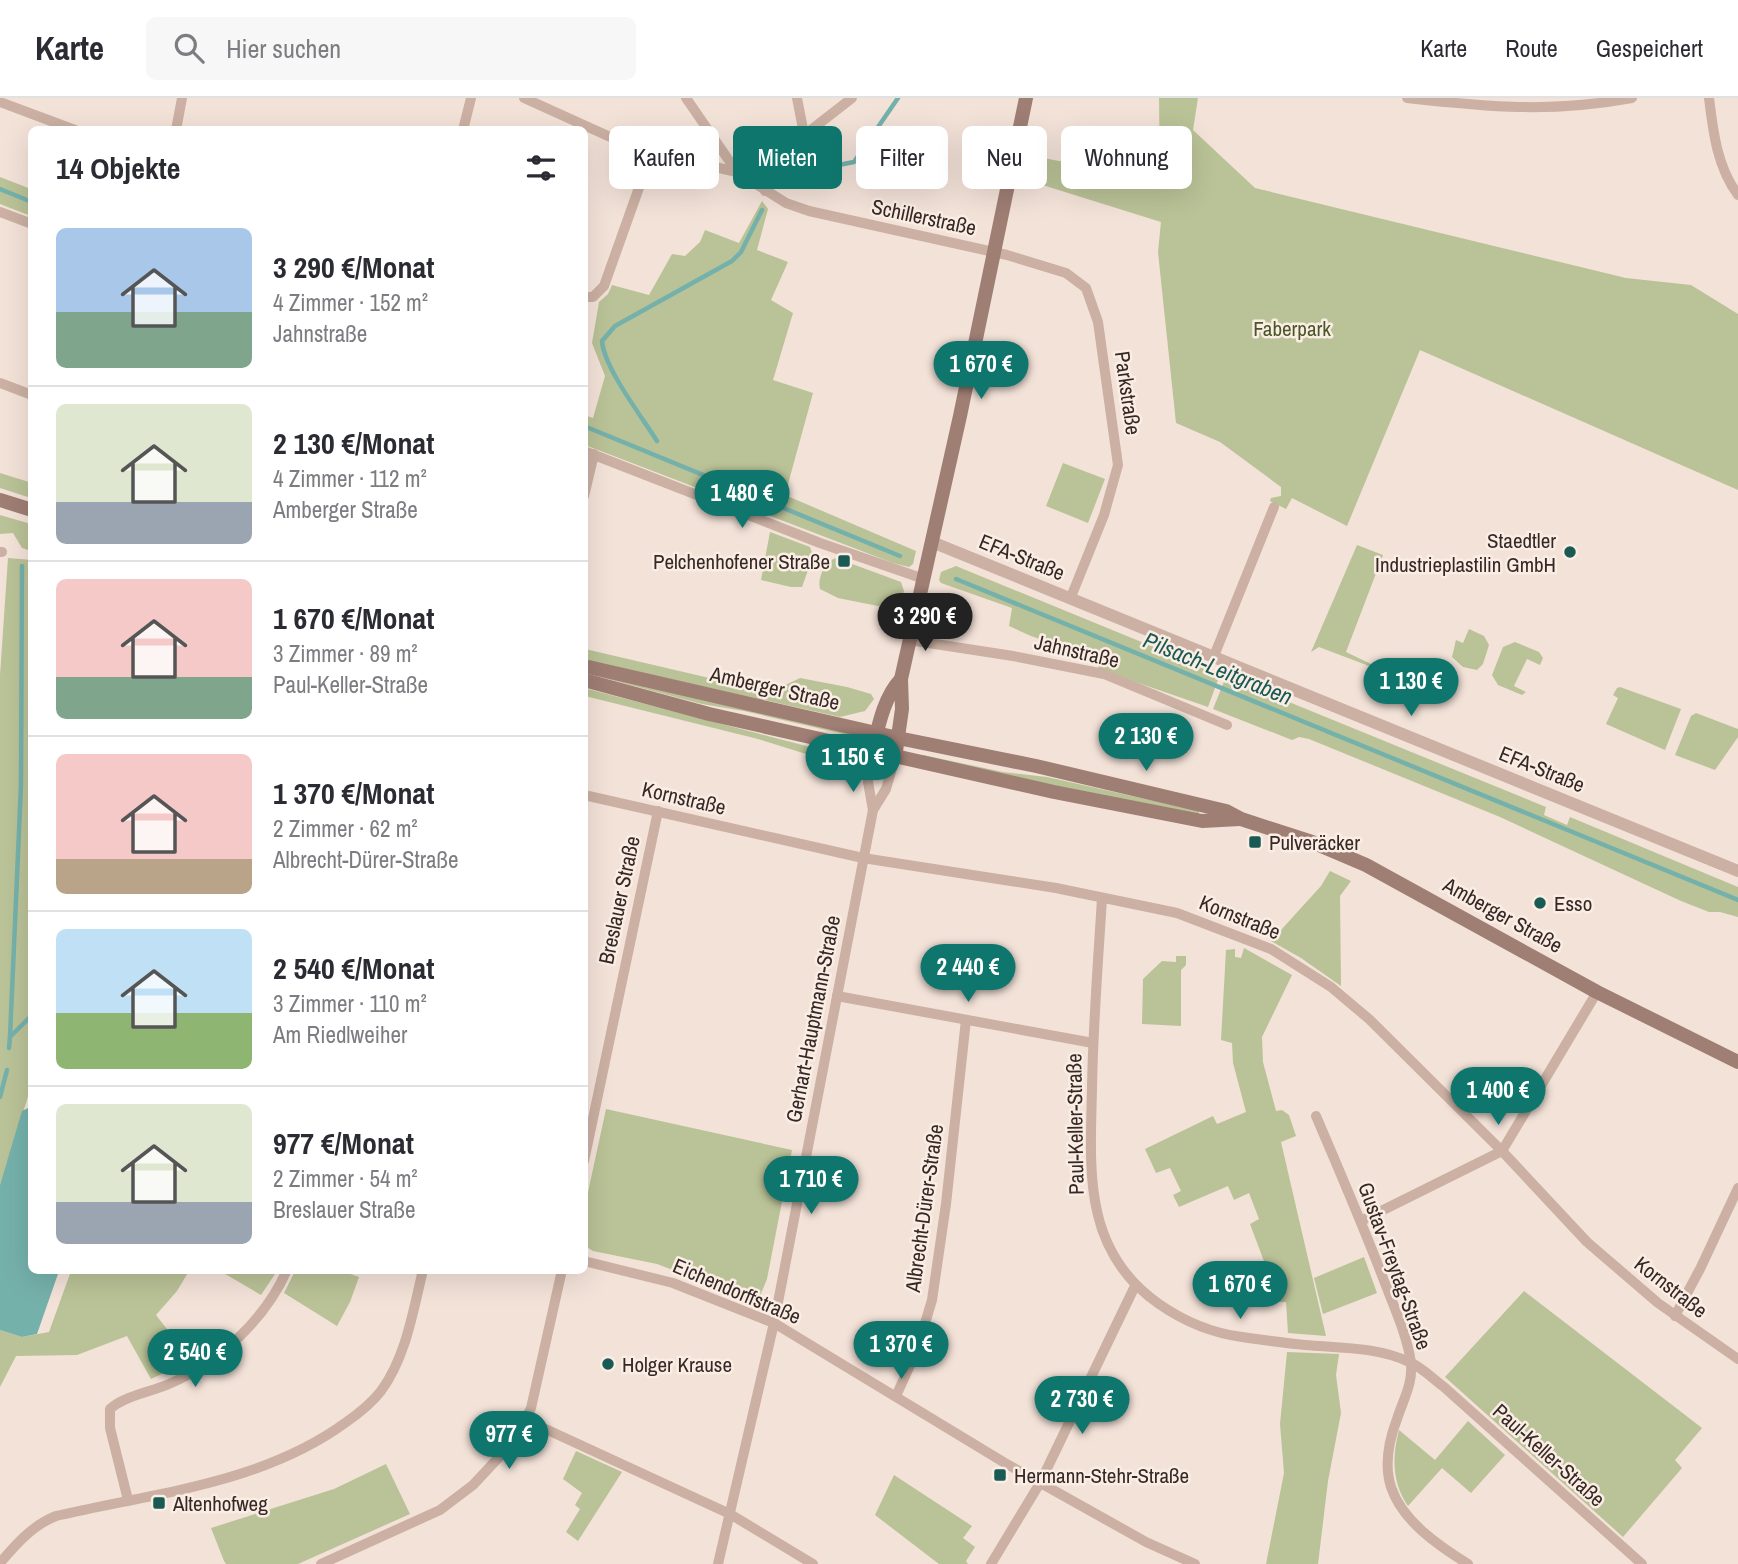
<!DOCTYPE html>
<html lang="de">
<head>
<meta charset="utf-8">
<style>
	body { margin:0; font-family:"Archivo Narrow",sans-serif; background:#f7f7f7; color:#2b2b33; height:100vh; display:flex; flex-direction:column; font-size:26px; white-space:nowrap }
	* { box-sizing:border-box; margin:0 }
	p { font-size:23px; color:#7c7c81 }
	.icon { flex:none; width:38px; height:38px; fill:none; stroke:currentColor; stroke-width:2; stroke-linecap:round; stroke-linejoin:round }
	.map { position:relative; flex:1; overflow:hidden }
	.details { position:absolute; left:28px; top:28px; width:560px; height:1148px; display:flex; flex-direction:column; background:#fff; border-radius:10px; box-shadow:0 7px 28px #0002 }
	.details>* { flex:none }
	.guide { position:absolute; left:609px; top:28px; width:665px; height:63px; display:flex; gap:14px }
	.price { position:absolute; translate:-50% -60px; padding:0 16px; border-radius:24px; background:#0f766e; color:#fff; font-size:23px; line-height:46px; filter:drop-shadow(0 2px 4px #0008) }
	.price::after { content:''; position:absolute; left:50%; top:42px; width:21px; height:16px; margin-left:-10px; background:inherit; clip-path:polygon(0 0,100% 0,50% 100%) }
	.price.active { background:#222; color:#fff }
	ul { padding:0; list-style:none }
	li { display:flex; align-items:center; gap:21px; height:175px; padding:0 28px }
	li+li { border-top:2px solid #e1e1e2 }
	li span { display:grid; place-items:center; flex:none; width:196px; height:140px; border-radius:10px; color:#555 }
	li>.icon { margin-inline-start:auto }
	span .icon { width:84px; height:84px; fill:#fffc; stroke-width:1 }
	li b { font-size:30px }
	h2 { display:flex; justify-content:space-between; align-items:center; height:84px; padding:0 28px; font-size:30px }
	.chip { padding:0 24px; border-radius:10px; background:#fff; box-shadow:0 7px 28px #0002; font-size:24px; line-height:63px }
	.chip.active { background:#0f766e; color:#fff }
	header { display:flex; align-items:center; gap:42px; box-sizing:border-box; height:98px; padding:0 35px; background:#fff; border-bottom:2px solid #e1e1e2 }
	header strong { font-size:33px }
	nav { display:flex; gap:38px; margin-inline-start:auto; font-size:24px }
	.search { width:490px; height:63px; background:#f7f7f7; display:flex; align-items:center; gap:18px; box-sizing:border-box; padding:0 24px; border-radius:10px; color:#7c7c81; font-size:26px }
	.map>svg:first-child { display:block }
</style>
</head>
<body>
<header>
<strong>Karte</strong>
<div class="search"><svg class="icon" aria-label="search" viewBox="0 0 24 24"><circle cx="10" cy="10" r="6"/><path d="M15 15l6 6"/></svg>Hier suchen</div>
<nav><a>Karte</a><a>Route</a><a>Gespeichert</a></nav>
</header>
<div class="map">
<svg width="1738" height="1466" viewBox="0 0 1738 1466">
	<rect width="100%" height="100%" fill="#f3e2d8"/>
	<g fill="#bac297">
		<path d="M1159,0H1198L1193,32L1255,90L1626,180L1691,187L1738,216V392L1420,252L1347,428L1292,400L1286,411L1270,403L1271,400L1281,398V389L1220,344L1176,325L1158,154L1161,124L1033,84L1038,59L1160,82Z"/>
		<path d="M0,79L31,91V118L0,106Z"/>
		<path d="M762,103L768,111L757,152L788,164L771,202L793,215L773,282L813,295L785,397L916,453L913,466L909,469L893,465L585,347L584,317L593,320L605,278L592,245L599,204L608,196L612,187L649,197L672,156L685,158L700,144L705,132L739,145Z"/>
		<path d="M1063,365L1105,381L1088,425L1046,408Z"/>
		<path d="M0,375L29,384L31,378V400L0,390Z"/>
		<path d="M0,417L31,426V453L22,450L13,435L0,436Z"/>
		<path d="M770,434L810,449L813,458L802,489H791L761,482Z"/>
		<path d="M1357,447L1383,457L1346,554L1398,579L1319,549L1311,554Z"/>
		<path d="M8,460L32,462V986L0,1087V577Z"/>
		<path d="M836,460L901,484L904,493L898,512L838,500L820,491C817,480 825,463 836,460Z"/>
		<path d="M956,468L1217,575L1219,579L1208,609L1098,571L1099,562L1031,538L1009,528L1012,510L941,485L939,482L941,474Z"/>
		<path d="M1469,531L1484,538L1489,547L1483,566L1477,572L1463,569L1452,559L1456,542L1463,545Z"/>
		<path d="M1515,544L1539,554L1543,560L1540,567L1527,561L1514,588L1526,594L1522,597L1498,587L1492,577L1503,549Z"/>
		<path d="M585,551L748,589L777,591L800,580L847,589L871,596L874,601L865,613L840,619L585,562Z"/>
		<path d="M585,575L849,634L848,637L744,613L702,606Z"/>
		<path d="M1228,579L1546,709L1544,717L1567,727L1570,719L1738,789V819L1720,814H1709L1681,803L1500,719L1309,641L1299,639L1292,642L1213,611L1225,581Z"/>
		<path d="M1620,589L1681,611L1665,652L1606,626L1618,600L1613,597L1617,590Z"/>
		<path d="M584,590L837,656L842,663L835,665L758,641L585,598Z"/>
		<path d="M1696,615L1738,631V639L1715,672L1675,657L1691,618Z"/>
		<path d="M923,657L1003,674L1047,679L1199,713V718L922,660Z"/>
		<path d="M1330,773L1351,783L1340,798L1341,888L1301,860L1271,843L1321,788Z"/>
		<path d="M1244,850L1292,877L1262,939L1263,964L1276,1013L1282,1012L1289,1017L1296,1038L1281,1044L1326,1238L1288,1235L1286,1204H1277L1274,1190L1250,1126L1259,1121L1249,1095L1234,1102L1228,1088L1179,1109L1173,1097L1181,1093L1170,1070L1156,1075L1145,1051L1213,1018L1217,1026L1246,1014L1233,965L1232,945L1221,942L1226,852L1235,851V859L1241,860Z"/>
		<path d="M1176,858H1186V867L1181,872V928L1142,926L1143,881L1162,863L1176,864Z"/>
		<path d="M606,1011L792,1052L767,1181L760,1198L747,1200L657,1166L593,1153L585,1148V1108Z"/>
		<path d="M1364,1159L1377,1195L1323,1216L1314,1180Z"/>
		<path d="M71,1173H189L177,1193L156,1217L191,1262L151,1281L127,1238L77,1257L16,1258L0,1289V1232L22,1239L49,1234Z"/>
		<path d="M220,1173H277L261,1197Z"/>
		<path d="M295,1173H342L359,1179L350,1204L337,1228L284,1195Z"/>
		<path d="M1524,1193L1702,1330L1675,1362L1682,1370L1623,1439L1445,1279Z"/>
		<path d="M1287,1254L1339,1256L1336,1277L1341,1315L1328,1383L1318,1466H1266L1284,1375L1280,1326Z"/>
		<path d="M1468,1323L1505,1357L1471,1395L1442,1370L1408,1408C1392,1384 1392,1359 1399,1332L1435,1362Z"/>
		<path d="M576,1353L622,1374L578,1443L566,1434L580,1411L575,1407L582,1395L563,1381Z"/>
		<path d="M386,1366L410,1416L298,1466H226L224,1463L211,1430L334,1391Z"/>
		<path d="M894,1377L972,1428L963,1440L975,1449L966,1463L968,1466H939L875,1417Z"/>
	</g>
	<path fill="#75b1ab" d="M30,1009L32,1172L59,1173L37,1236L22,1239L0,1232V1087L22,1013Z"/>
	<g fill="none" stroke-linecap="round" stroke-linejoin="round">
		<g stroke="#75b1ab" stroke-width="4.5">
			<path d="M792,76L854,64L898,0"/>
			<path d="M0,91L32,104"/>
			<path d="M584,328L900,458"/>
			<path d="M657,343C642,319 604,270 602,243L615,228L732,163L741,154L762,112"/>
			<path d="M956,481L1738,802"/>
			<path d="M10,939L21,687L22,468"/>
			<path d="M9,950L10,939L32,917"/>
			<path d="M0,999L7,972"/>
		</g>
		<g stroke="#cbb0a3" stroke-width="10">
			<path d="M524,0L639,52L737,74"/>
			<path d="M686,0L737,74L786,105L809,113L1007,157L1066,175L1086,190L1098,224L1118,367L1104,417L1071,499"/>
			<path d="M797,0L804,36"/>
			<path d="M1407,0C1488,9 1550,15 1632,0"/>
			<path d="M1709,0C1713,33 1717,69 1738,97"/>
			<path d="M0,4L75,32"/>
			<path d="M176,32L182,0"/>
			<path d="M463,32L471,0"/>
			<path d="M765,93L798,42L852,0"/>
			<path d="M0,114L32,126"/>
			<path d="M584,199H593L604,188L651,56"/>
			<path d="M0,285L32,297"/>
			<path d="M584,353L820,445L924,481"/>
			<path d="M584,398L594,356"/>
			<path d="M0,454H2"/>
			<path d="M909,542L1013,558L1104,576L1227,627"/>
			<path d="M1214,558L1274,409"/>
			<path d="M872,655L868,684L873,712"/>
			<path d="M584,697L863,760L1056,790L1177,815L1271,851L1331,889L1369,921L1502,1053L1587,1144L1658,1205L1738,1261"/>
			<path d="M1102,801C1098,864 1093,927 1092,991C1090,1074 1083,1153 1159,1206C1185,1224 1211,1235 1242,1239C1263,1242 1284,1245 1305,1247C1340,1250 1378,1249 1409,1264C1422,1269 1433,1281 1444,1289L1642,1466"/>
			<path d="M837,898L1093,945"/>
			<path d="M1316,1018C1339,1072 1362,1125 1383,1180C1393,1207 1407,1236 1411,1265C1413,1286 1403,1302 1397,1321C1389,1342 1384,1367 1391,1389C1402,1423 1439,1448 1468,1466"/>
			<path d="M584,1063L658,713"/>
			<path d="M1361,1123L1502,1053L1597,894"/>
			<path d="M584,1163L673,1185L774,1225L1005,1365L1146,1444L1195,1466"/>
			<path d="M1675,1218L1701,1169L1738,1090"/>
			<path d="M896,1298L917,1252L932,1202L946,1106L966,922"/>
			<path d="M526,1322L730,1416L813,1466"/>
			<path d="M128,1402L110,1330V1311C124,1298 151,1294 169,1286C218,1265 265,1222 287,1172"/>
			<path d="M0,1465C16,1446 33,1427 56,1418C153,1395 261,1386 345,1325C358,1316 371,1306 381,1293C406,1259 413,1213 423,1172"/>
			<path d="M321,1466L440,1412L473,1387L501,1357L519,1335L531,1310L562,1172"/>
			<path d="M718,1466L774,1225L873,712L886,691L895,660"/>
			<path d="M991,1466L1040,1385L1135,1188"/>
		</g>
		<path stroke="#cbb0a3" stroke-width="12" d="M932,444L1738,773"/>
		<g stroke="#9f7e74" stroke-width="14">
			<path d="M0,402L32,412"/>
			<path d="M584,568L898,640L1036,668L1226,713L1241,721L1312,744L1366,767L1597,894L1738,964"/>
			<path d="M584,582L709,616L1054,694L1202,723L1240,721"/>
			<path d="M872,655C878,630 883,600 901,581"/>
			<path d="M895,660L902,611L901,581L960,318L1026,0"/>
		</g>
	</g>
	<g fill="#195a55" stroke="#faede4" stroke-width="2.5">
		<circle cx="1570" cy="454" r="7"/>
		<rect x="837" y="456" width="14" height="14" rx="3.5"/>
		<rect x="1248" y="737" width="14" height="14" rx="3.5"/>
		<circle cx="1540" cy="805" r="7"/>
		<circle cx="608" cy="1266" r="7"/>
		<rect x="993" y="1370" width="14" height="14" rx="3.5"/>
		<rect x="152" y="1398" width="14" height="14" rx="3.5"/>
	</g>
	<g text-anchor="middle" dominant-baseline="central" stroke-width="5" stroke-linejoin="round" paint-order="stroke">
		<g font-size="21" fill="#362826" stroke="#faede4">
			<text transform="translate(924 119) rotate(12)">Schillerstraße</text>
			<text transform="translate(1128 295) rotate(82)">Parkstraße</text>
			<text transform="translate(1022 459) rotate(22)">EFA-Straße</text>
			<text transform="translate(1077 553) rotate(13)">Jahnstraße</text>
			<text transform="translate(775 590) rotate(13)">Amberger Straße</text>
			<text transform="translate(1542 671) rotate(22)">EFA-Straße</text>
			<text transform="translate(684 700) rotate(13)">Kornstraße</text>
			<text transform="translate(619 802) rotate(-78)">Breslauer Straße</text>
			<text transform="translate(1503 817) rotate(29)">Amberger Straße</text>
			<text transform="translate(1240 819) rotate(22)">Kornstraße</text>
			<text transform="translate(813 921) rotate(-79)">Gerhart-Hauptmann-Straße</text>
			<text transform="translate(1075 1026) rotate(-91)">Paul-Keller-Straße</text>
			<text transform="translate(924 1110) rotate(-82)">Albrecht-Dürer-Straße</text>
			<text transform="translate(1395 1168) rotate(70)">Gustav-Freytag-Straße</text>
			<text transform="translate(1671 1189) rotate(38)">Kornstraße</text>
			<text transform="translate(737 1193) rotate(23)">Eichendorffstraße</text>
			<text transform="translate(1549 1357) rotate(42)">Paul-Keller-Straße</text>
		</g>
		<g font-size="21" fill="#4b5628" stroke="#faede4">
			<text x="1292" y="230">Faberpark</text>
		</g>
		<g font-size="21" fill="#362826" stroke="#faede4" text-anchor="start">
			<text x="1556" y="442" text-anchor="end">Staedtler<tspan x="1556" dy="24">Industrieplastilin GmbH</tspan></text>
			<text x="830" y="463" text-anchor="end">Pelchenhofener Straße</text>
			<text x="1269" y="744">Pulveräcker</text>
			<text x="1554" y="805">Esso</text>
			<text x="622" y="1266">Holger Krause</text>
			<text x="1014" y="1377">Hermann-Stehr-Straße</text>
			<text x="173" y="1405">Altenhofweg</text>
		</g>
		<g font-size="23" font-style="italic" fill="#195a55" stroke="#faede4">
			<text transform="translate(1218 570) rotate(22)">Pilsach-Leitgraben</text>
		</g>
	</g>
</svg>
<b class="price" style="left:981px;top:303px">1 670 €</b>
<b class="price" style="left:742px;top:432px">1 480 €</b>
<b class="price active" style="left:925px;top:555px">3 290 €</b>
<b class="price" style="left:1411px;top:620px">1 130 €</b>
<b class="price" style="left:1146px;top:675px">2 130 €</b>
<b class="price" style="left:853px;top:696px">1 150 €</b>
<b class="price" style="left:968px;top:906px">2 440 €</b>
<b class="price" style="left:1498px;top:1029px">1 400 €</b>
<b class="price" style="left:811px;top:1118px">1 710 €</b>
<b class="price" style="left:1240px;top:1223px">1 670 €</b>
<b class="price" style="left:901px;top:1283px">1 370 €</b>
<b class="price" style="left:195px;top:1291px">2 540 €</b>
<b class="price" style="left:1082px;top:1338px">2 730 €</b>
<b class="price" style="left:509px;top:1373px">977 €</b>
<div class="guide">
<a class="chip">Kaufen</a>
<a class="chip active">Mieten</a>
<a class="chip">Filter</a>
<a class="chip">Neu</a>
<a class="chip">Wohnung</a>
</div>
<section class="details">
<h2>14 Objekte<svg class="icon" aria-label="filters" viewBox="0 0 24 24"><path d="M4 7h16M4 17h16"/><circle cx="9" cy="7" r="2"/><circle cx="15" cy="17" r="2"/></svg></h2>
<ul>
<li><span style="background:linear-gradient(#a9c7e8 60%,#7fa58c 0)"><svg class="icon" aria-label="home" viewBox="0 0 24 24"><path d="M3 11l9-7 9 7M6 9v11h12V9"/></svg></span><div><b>3 290 €/Monat</b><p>4 Zimmer · 152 m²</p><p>Jahnstraße</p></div></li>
<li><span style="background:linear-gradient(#dfe7d0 70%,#9aa5b1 0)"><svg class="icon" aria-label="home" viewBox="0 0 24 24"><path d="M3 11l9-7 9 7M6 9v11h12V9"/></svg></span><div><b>2 130 €/Monat</b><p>4 Zimmer · 112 m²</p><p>Amberger Straße</p></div></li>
<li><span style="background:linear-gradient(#f6c9c9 70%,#7fa58c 0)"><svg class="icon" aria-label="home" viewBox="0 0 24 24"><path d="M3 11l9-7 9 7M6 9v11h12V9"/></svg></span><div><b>1 670 €/Monat</b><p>3 Zimmer · 89 m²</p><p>Paul-Keller-Straße</p></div></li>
<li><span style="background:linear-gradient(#f6c9c9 75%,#b9a48a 0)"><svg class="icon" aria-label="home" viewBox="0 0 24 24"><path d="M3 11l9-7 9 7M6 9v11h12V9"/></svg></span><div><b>1 370 €/Monat</b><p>2 Zimmer · 62 m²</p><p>Albrecht-Dürer-Straße</p></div></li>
<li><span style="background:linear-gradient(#bfe0f5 60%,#8fb573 0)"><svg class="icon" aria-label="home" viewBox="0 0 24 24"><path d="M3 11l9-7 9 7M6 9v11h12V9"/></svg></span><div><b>2 540 €/Monat</b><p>3 Zimmer · 110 m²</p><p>Am Riedlweiher</p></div></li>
<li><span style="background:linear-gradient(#dfe7d0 70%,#9aa5b1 0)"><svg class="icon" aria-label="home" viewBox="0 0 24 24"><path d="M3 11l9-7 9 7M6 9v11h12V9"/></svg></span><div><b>977 €/Monat</b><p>2 Zimmer · 54 m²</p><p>Breslauer Straße</p></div></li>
</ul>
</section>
</div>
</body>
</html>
